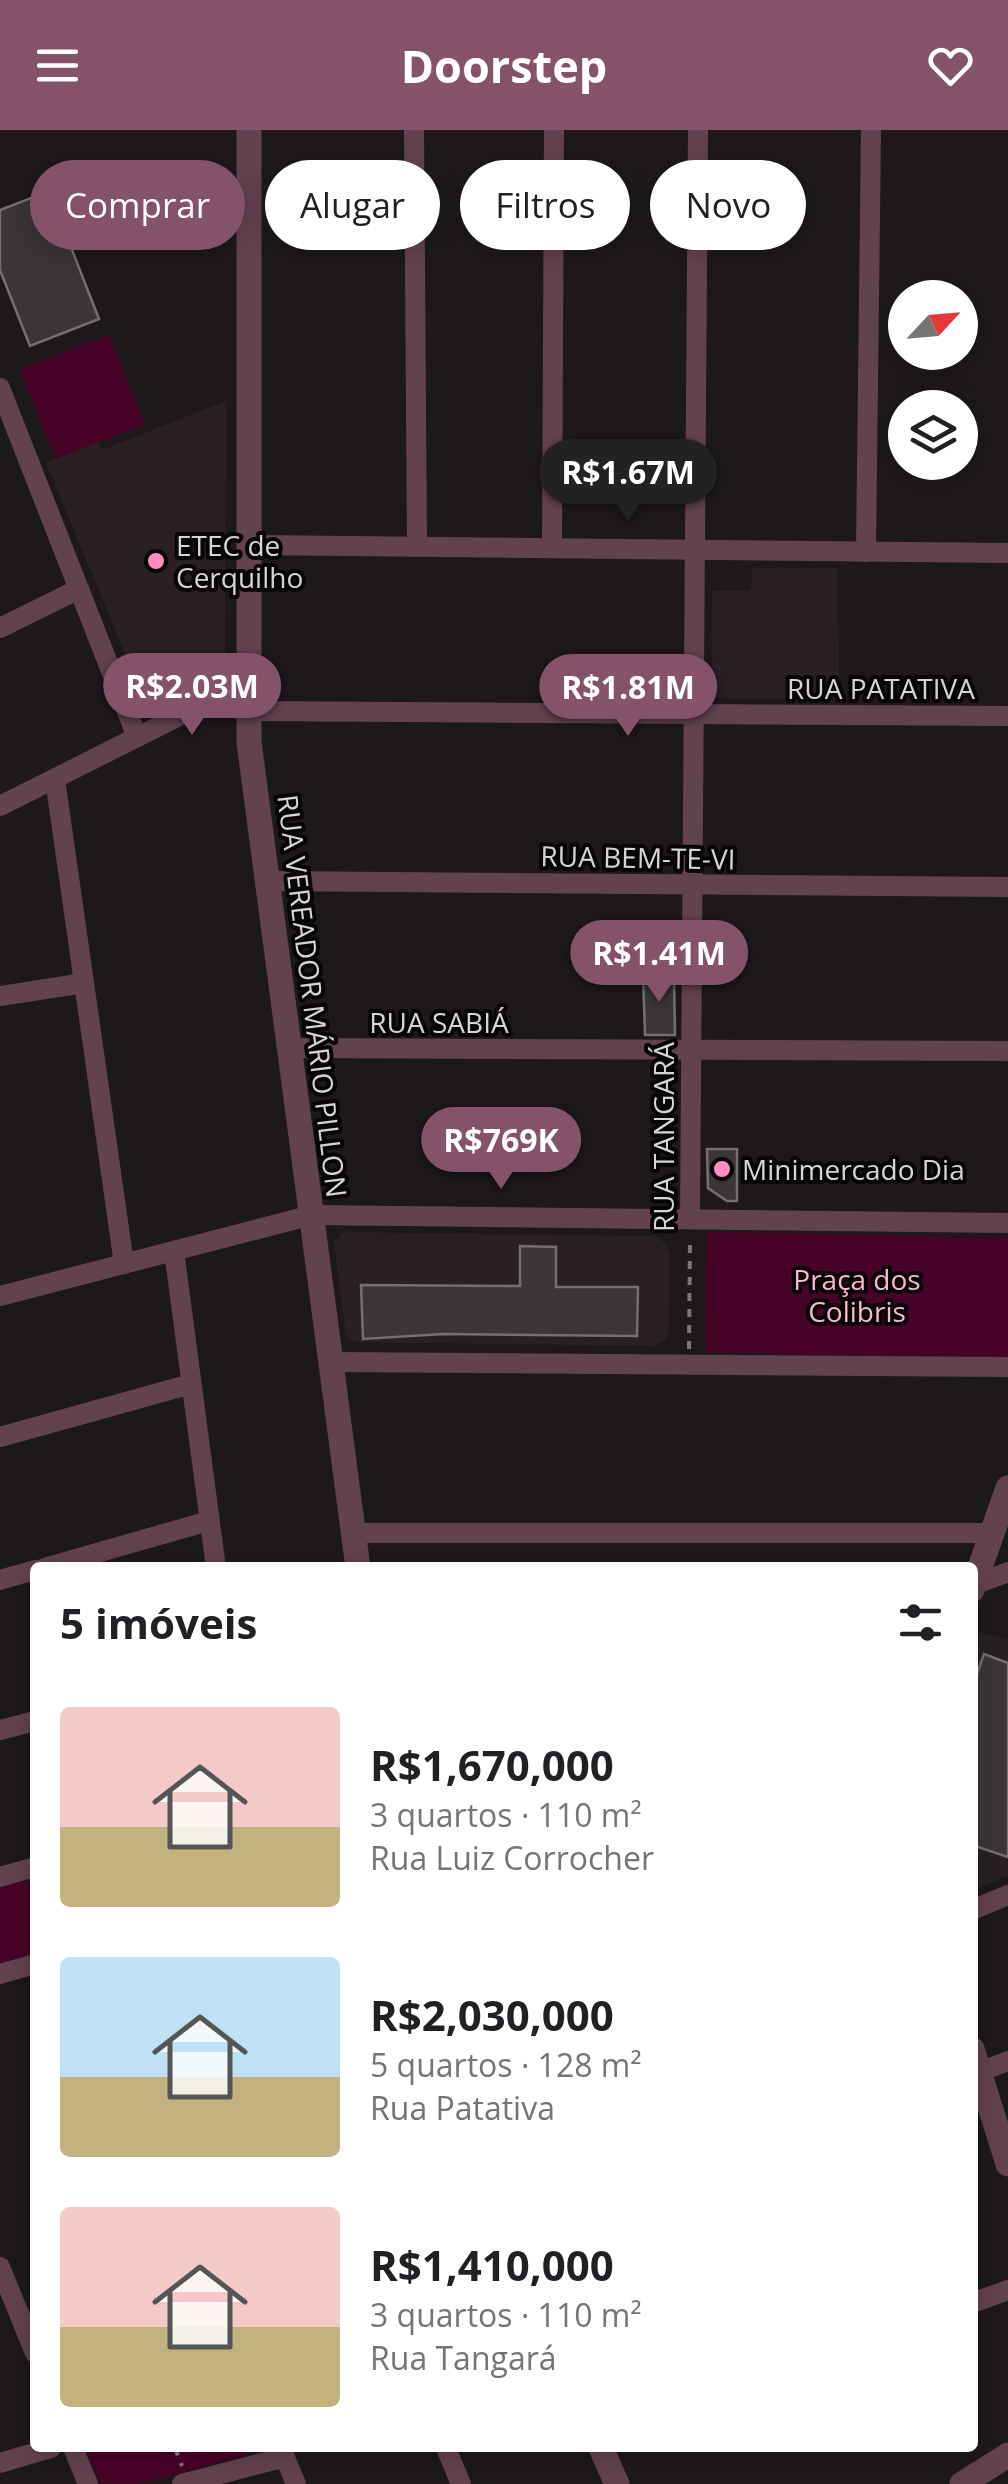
<!DOCTYPE html>
<html lang="pt">
<head>
<meta charset="utf-8">
<style>
	body { margin:0; font-family:"Open Sans",sans-serif; background:#f2f2f2; color:#202124; height:100vh; display:flex; flex-direction:column; font-size:38px; white-space:nowrap }
	* { box-sizing:border-box; margin:0 }
	p { font-size:32px; color:#757577 }
	.icon { flex:none; width:55px; height:55px; fill:none; stroke:currentColor; stroke-width:2; stroke-linecap:round; stroke-linejoin:round }
	.map { position:relative; flex:1; overflow:hidden }
	.drawer { position:absolute; left:30px; top:1432px; width:948px; height:890px; display:flex; flex-direction:column; background:#fff; border-radius:10px; box-shadow:0 5px 25px #0003 }
	.drawer>* { flex:none }
	.top-card { position:absolute; left:30px; top:30px; width:950px; height:90px; display:flex; gap:20px }
	.needle { width:65px; rotate:64deg }
	.tools { position:absolute; left:888px; top:150px; display:grid; gap:20px }
	.tools a { display:grid; place-items:center; width:90px; height:90px; border-radius:50%; background:#fff; box-shadow:0 5px 25px #0003; font-size:50px }
	.price { position:absolute; translate:-50% -85px; padding:0 22px; border-radius:35px; background:#845269; color:#fff; font-size:32px; line-height:65px; filter:drop-shadow(0 2px 5px #0008) }
	.price::after { content:''; position:absolute; left:50%; top:60px; width:30px; height:22px; margin-left:-15px; background:inherit; clip-path:polygon(0 0,100% 0,50% 100%) }
	.price.current { background:#222; color:#fff }
	ul { padding:0; list-style:none }
	li { display:flex; align-items:center; gap:30px; height:250px; padding:0 30px }
	li span { display:grid; place-items:center; flex:none; width:280px; height:200px; border-radius:10px; color:#555 }
	li>.icon { margin-inline-start:auto }
	span .icon { width:120px; height:120px; fill:#fffc; stroke-width:1 }
	li b { font-size:42px }
	h2 { display:flex; justify-content:space-between; align-items:center; height:120px; padding:0 30px; font-size:42px }
	.chip { padding:0 35px; border-radius:45px; background:#fff; box-shadow:0 5px 25px #0003; font-size:35px; line-height:90px }
	.chip.current { background:#845269; color:#fff }
	header { display:flex; justify-content:space-between; align-items:center; height:130px; padding:0 30px; background:#845269; color:#fff; font-size:45px; font-weight:700 }
	.map>svg:first-child { display:block }
</style>
</head>
<body>
<header><svg class="icon" aria-label="menu" viewBox="0 0 24 24"><path d="M4 6h16M4 12h16M4 18h16"/></svg>Doorstep<svg class="icon" aria-label="heart" viewBox="0 0 24 24"><path d="M12 20l-8-8c-3-5 5-10 8-4 3-6 11-1 8 4z"/></svg></header>
<div class="map">
<svg width="1008" height="2354" viewBox="0 0 1008 2354">
	<rect width="100%" height="100%" fill="#1d191b"/>
	<g fill="#2a2024">
		<path d="M226,271L225,529L213,544L162,569L150,570L142,564L46,333L98,312L102,320Z"/>
		<path d="M752,438H838L839,568H717L712,560V461L751,460Z"/>
		<path d="M343,1102L654,1106L665,1113L670,1124L669,1202L664,1211L651,1216L353,1212L346,1206L334,1111Z"/>
		<path d="M979,1502L1008,1510V1746L973,1760L972,1523Z"/>
	</g>
	<g fill="#470228">
		<path d="M109,204L145,294L56,329L20,240Z"/>
		<path d="M707,1102L1008,1108V1229L706,1222Z"/>
		<path d="M25,1751L35,1756V1826L0,1836V1758Z"/>
		<path d="M83,2318H252L244,2326L138,2354L102,2353Z"/>
	</g>
	<g fill="#3a3638" stroke="#746f70" stroke-width="2.5">
		<path d="M49,61L99,189L30,216L0,140V80Z"/>
		<path d="M643,845H674L675,905H645Z"/>
		<path d="M707,1019H737V1071H727L708,1058Z"/>
		<path d="M520,1116L556,1117V1157H638L637,1206L443,1204L363,1209L361,1155L520,1156Z"/>
		<path d="M984,1524L1008,1533V1727L972,1715V1558Z"/>
	</g>
	<g fill="none" stroke-linecap="round" stroke-linejoin="round">
		<g stroke="#7b7779" stroke-width="4" stroke-dasharray="8 8" stroke-linecap="butt">
			<path d="M689,1219L690,1108"/>
			<path d="M175,2318L182,2336"/>
		</g>
		<g stroke="#63424f" stroke-width="20">
			<path d="M414,0L417,417"/>
			<path d="M0,258L137,607"/>
			<path d="M248,415L1008,423"/>
			<path d="M552,418L554,0"/>
			<path d="M866,422L871,0"/>
			<path d="M0,498L79,459"/>
			<path d="M55,649L124,1134"/>
			<path d="M0,676L197,577L228,572L248,581L1008,586"/>
			<path d="M268,751L1008,757"/>
			<path d="M0,866L84,853"/>
			<path d="M290,918L1008,921"/>
			<path d="M690,1089L698,0"/>
			<path d="M174,1121L216,1438"/>
			<path d="M0,1166L312,1085L1008,1093"/>
			<path d="M331,1232L1008,1237"/>
			<path d="M0,1307L191,1254"/>
			<path d="M354,1403H992"/>
			<path d="M44,1438L209,1391"/>
			<path d="M0,1450L35,1440"/>
			<path d="M974,1455L1008,1442"/>
			<path d="M0,1600L35,1591"/>
			<path d="M0,1747L35,1737"/>
			<path d="M972,1780L1008,1765"/>
			<path d="M0,1844L35,1834"/>
			<path d="M979,1942L1008,1931"/>
			<path d="M0,2137L35,2223"/>
			<path d="M972,2173L1008,2160"/>
			<path d="M73,2318L88,2354"/>
			<path d="M281,2318L296,2354"/>
			<path d="M446,2318L461,2354"/>
			<path d="M0,2333L51,2318"/>
			<path d="M182,2354L285,2327"/>
		</g>
		<g stroke="#63424f" stroke-width="25">
			<path d="M249,0V612L358,1438"/>
			<path d="M972,1460L1008,1358"/>
			<path d="M972,1919L1008,2034"/>
			<path d="M601,2318L617,2354"/>
			<path d="M962,2354L1008,2325"/>
		</g>
	</g>
	<g fill="#fe8ebe" stroke="#070506" stroke-width="4">
		<circle cx="156" cy="431" r="10"/>
		<circle cx="722" cy="1039" r="10"/>
	</g>
	<g text-anchor="middle" dominant-baseline="central" stroke-width="8" stroke-linejoin="round" paint-order="stroke">
		<g font-size="28" fill="#d7d4d5" stroke="#070506" text-anchor="start">
			<text x="176" y="415">ETEC de<tspan x="176" dy="32">Cerquilho</tspan></text>
			<text x="742" y="1039">Minimercado Dia</text>
		</g>
		<g font-size="28" fill="#d7d4d5" stroke="#070506">
			<text x="881" y="558">RUA PATATIVA</text>
			<text transform="translate(638 727) rotate(1)">RUA BEM-TE-VI</text>
			<text transform="translate(313 866) rotate(83)">RUA VEREADOR MÁRIO PILLON</text>
			<text x="439" y="892">RUA SABIÁ</text>
			<text transform="translate(663 1007) rotate(-90)">RUA TANGARÁ</text>
		</g>
		<g font-size="28" fill="#f9b7d0" stroke="#070506">
			<text x="857" y="1149">Praça dos<tspan x="857" dy="32">Colibris</tspan></text>
		</g>
	</g>
</svg>
<div class="tools">
<a><svg class="needle" viewBox="-14 -14 28 28"><path d="M0-13l5 13h-10z" fill="#e53935"/><path d="M0 13l5-13h-10z" fill="#757577"/></svg></a>
<a><svg class="icon" aria-label="layers" viewBox="0 0 24 24"><path d="M12 4l9 5-9 5-9-5zM3 14l9 5 9-5"/></svg></a>
</div>
<b class="price current" style="left:628px;top:394px">R$1.67M</b>
<b class="price" style="left:192px;top:608px">R$2.03M</b>
<b class="price" style="left:628px;top:609px">R$1.81M</b>
<b class="price" style="left:659px;top:875px">R$1.41M</b>
<b class="price" style="left:501px;top:1062px">R$769K</b>
<div class="top-card">
<a class="chip current">Comprar</a>
<a class="chip">Alugar</a>
<a class="chip">Filtros</a>
<a class="chip">Novo</a>
</div>
<section class="drawer">
<h2>5 imóveis<svg class="icon" aria-label="filters" viewBox="0 0 24 24"><path d="M4 7h16M4 17h16"/><circle cx="9" cy="7" r="2"/><circle cx="15" cy="17" r="2"/></svg></h2>
<ul>
<li><span style="background:linear-gradient(#f6c9c9 60%,#c2b280 0)"><svg class="icon" aria-label="home" viewBox="0 0 24 24"><path d="M3 11l9-7 9 7M6 9v11h12V9"/></svg></span><div><b>R$1,670,000</b><p>3 quartos · 110 m²</p><p>Rua Luiz Corrocher</p></div></li>
<li><span style="background:linear-gradient(#bfe0f5 60%,#c2b280 0)"><svg class="icon" aria-label="home" viewBox="0 0 24 24"><path d="M3 11l9-7 9 7M6 9v11h12V9"/></svg></span><div><b>R$2,030,000</b><p>5 quartos · 128 m²</p><p>Rua Patativa</p></div></li>
<li><span style="background:linear-gradient(#f6c9c9 60%,#c2b280 0)"><svg class="icon" aria-label="home" viewBox="0 0 24 24"><path d="M3 11l9-7 9 7M6 9v11h12V9"/></svg></span><div><b>R$1,410,000</b><p>3 quartos · 110 m²</p><p>Rua Tangará</p></div></li>
</ul>
</section>
</div>
</body>
</html>
